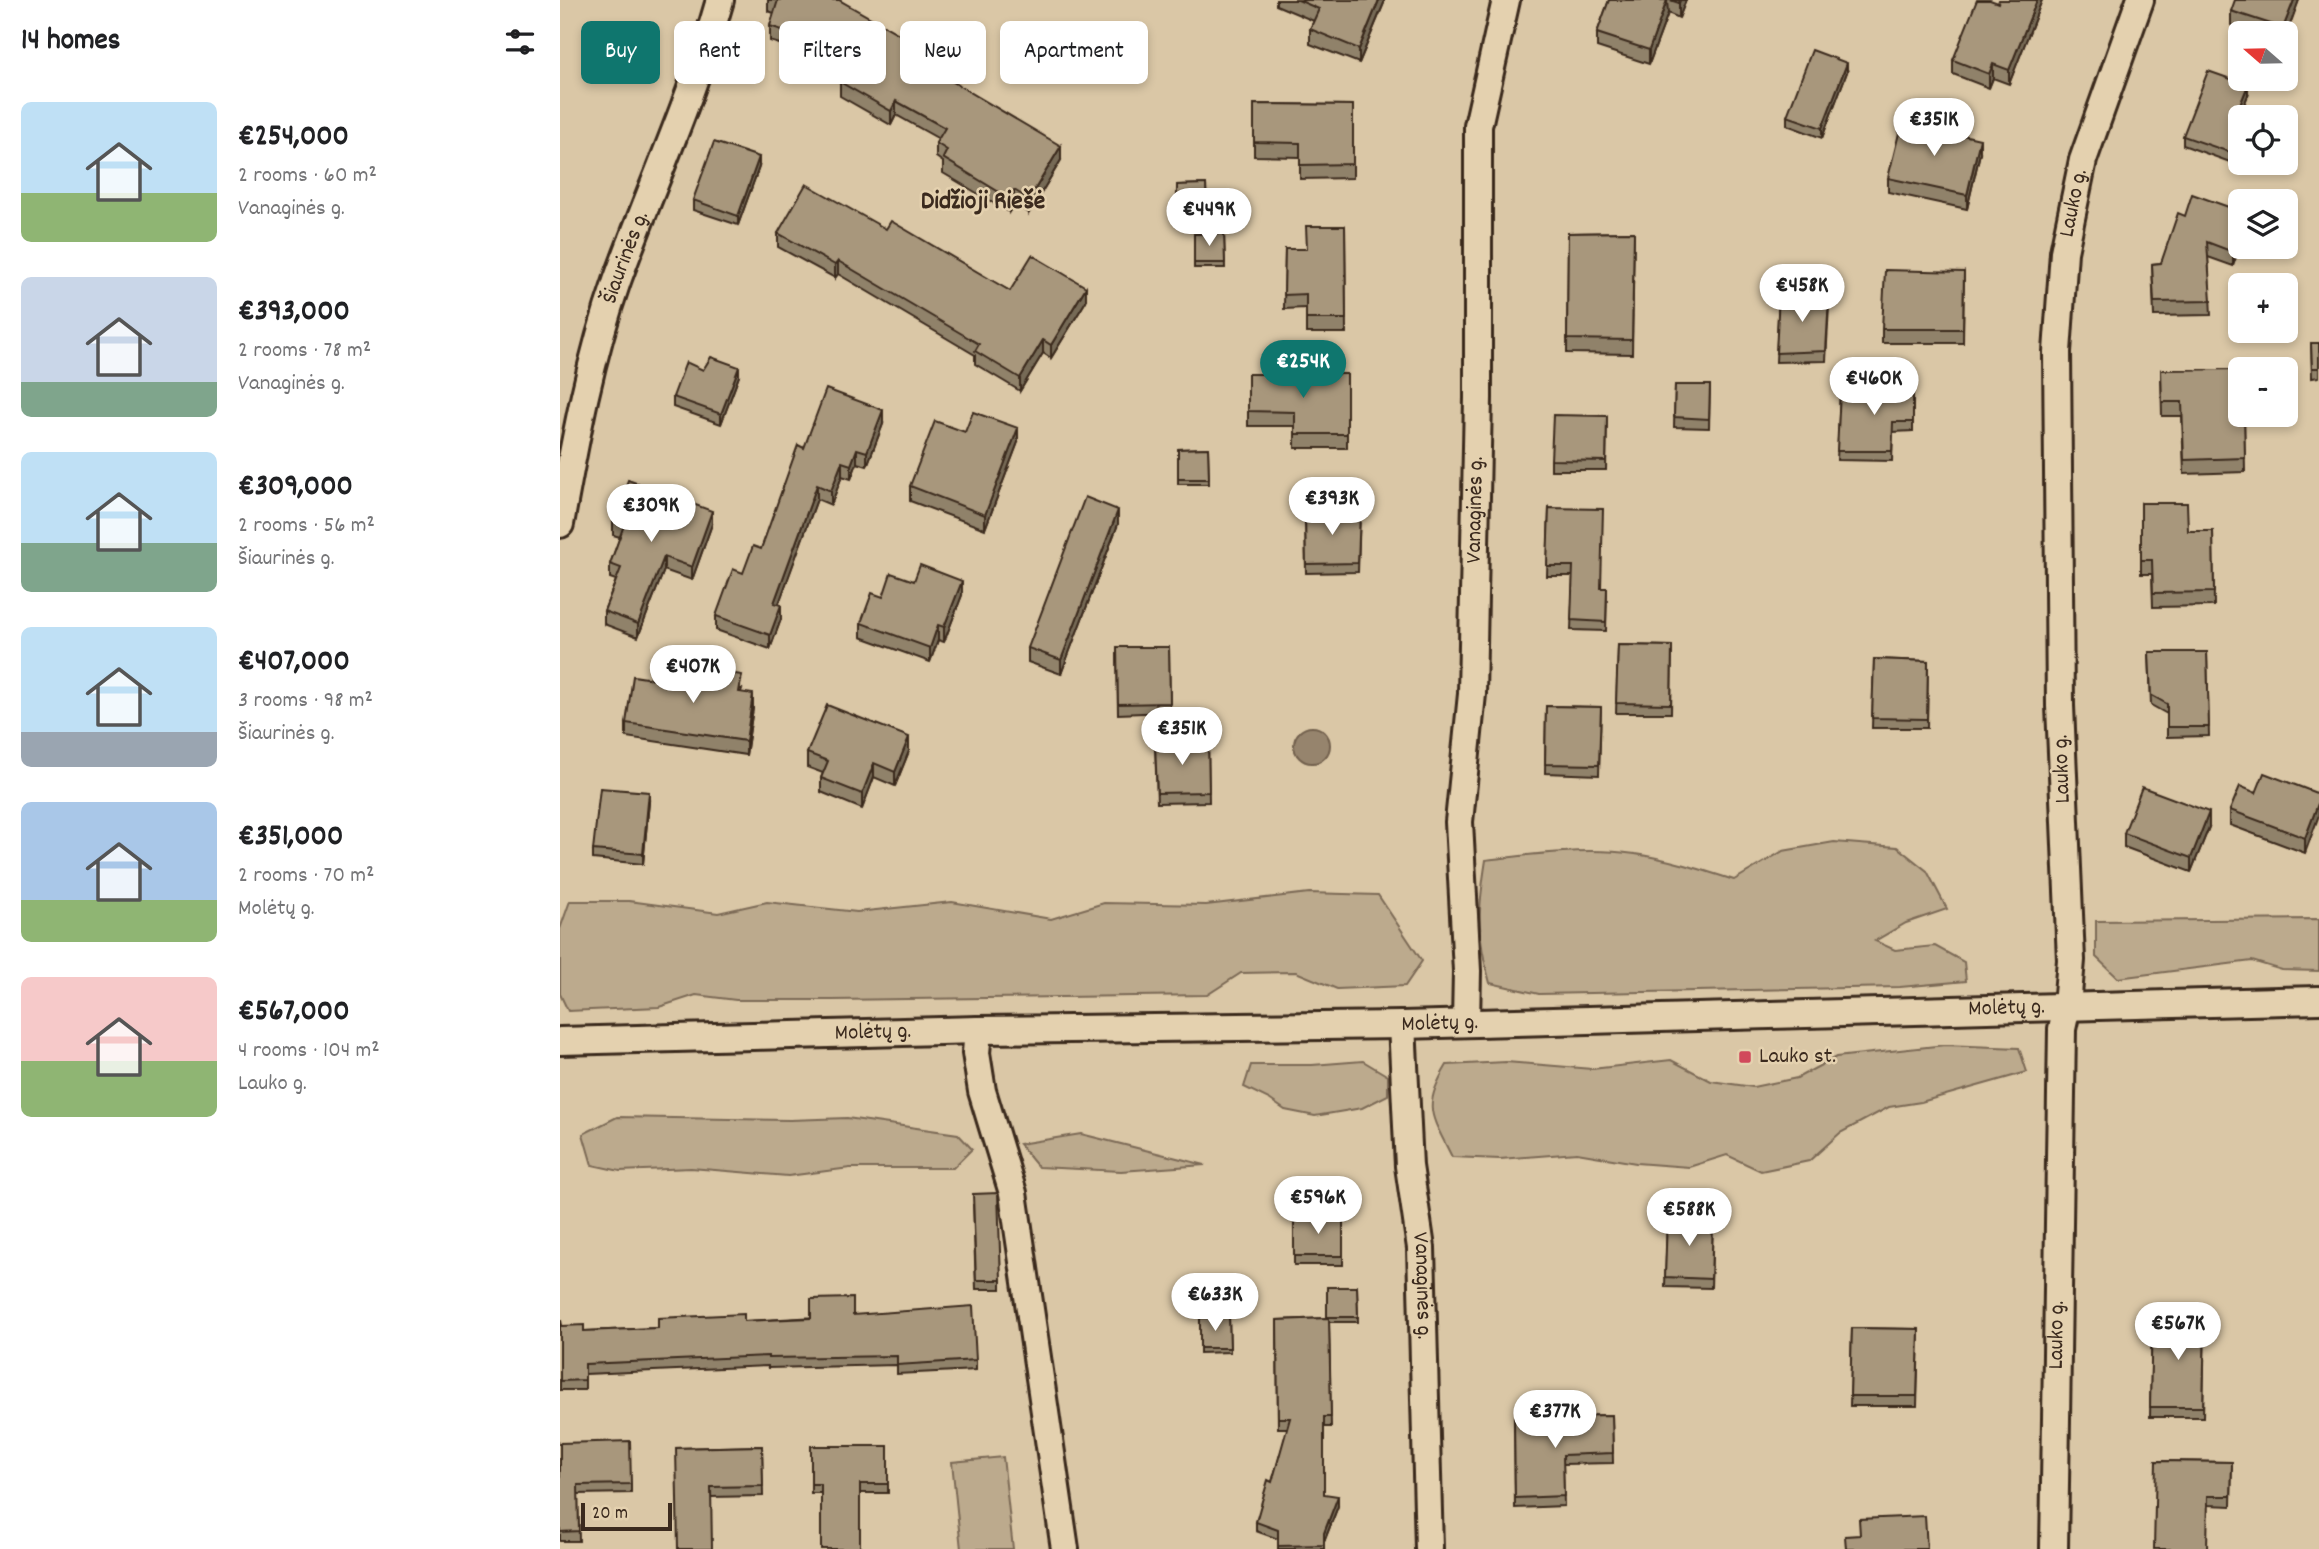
<!DOCTYPE html>
<html lang="en">
<head>
<meta charset="utf-8">
<style>
	body { margin:0; font-family:Dekko,sans-serif; background:#f2f2f2; color:#202124; height:100vh; display:flex; flex-direction:column; font-size:26px; white-space:nowrap }
	* { box-sizing:border-box; margin:0 }
	p { font-size:23px; color:#757577 }
	.icon { flex:none; width:38px; height:38px; fill:none; stroke:currentColor; stroke-width:2; stroke-linecap:round; stroke-linejoin:round }
	.map { position:relative; flex:1; overflow:hidden }
	.drawer { display:flex; flex-direction:column; background:#fff; width:560px }
	.drawer>* { flex:none }
	.banner { position:absolute; left:21px; top:21px; width:665px; height:63px; display:flex; gap:14px }
	.needle { width:46px; rotate:290deg }
	.fabs { position:absolute; left:1668px; top:21px; display:grid; gap:14px }
	.fabs a { display:grid; place-items:center; width:70px; height:70px; border-radius:10px; background:#fff; box-shadow:0 4px 10px #0003; font-size:35px }
	.scale { position:absolute; left:21px; bottom:18px; width:91px; box-sizing:border-box; padding-left:7px; border:4px solid #3b2a1e; border-top:0; font-size:19px; line-height:24px; white-space:nowrap; color:#3b2a1e; -webkit-text-stroke:5px #e4d1af; paint-order:stroke }
	.price { position:absolute; translate:-50% -60px; padding:0 16px; border-radius:24px; background:#fff; color:#222; font-size:23px; line-height:46px; filter:drop-shadow(0 2px 4px #0008) }
	.price::after { content:''; position:absolute; left:50%; top:42px; width:21px; height:16px; margin-left:-10px; background:inherit; clip-path:polygon(0 0,100% 0,50% 100%) }
	.price.selected { background:#0f766e; color:#fff }
	ul { padding:0; list-style:none }
	li { display:flex; align-items:center; gap:21px; height:175px; padding:0 21px }
	li span { display:grid; place-items:center; flex:none; width:196px; height:140px; border-radius:10px; color:#555 }
	li>.icon { margin-inline-start:auto }
	span .icon { width:84px; height:84px; fill:#fffc; stroke-width:1 }
	li b { font-size:30px }
	h2 { display:flex; justify-content:space-between; align-items:center; height:84px; padding:0 21px; font-size:30px }
	.chip { padding:0 24px; border-radius:10px; background:#fff; box-shadow:0 4px 10px #0003; font-size:24px; line-height:63px }
	.chip.selected { background:#0f766e; color:#fff }
	main { display:flex; flex:1; min-height:0 }
	.map>svg:first-child { display:block }
</style>
</head>
<body>
<main>
<section class="drawer">
<h2>14 homes<svg class="icon" aria-label="filters" viewBox="0 0 24 24"><path d="M4 7h16M4 17h16"/><circle cx="9" cy="7" r="2"/><circle cx="15" cy="17" r="2"/></svg></h2>
<ul>
<li><span style="background:linear-gradient(#bfe0f5 65%,#8fb573 0)"><svg class="icon" aria-label="home" viewBox="0 0 24 24"><path d="M3 11l9-7 9 7M6 9v11h12V9"/></svg></span><div><b>€254,000</b><p>2 rooms · 60 m²</p><p>Vanaginės g.</p></div></li>
<li><span style="background:linear-gradient(#c9d6e8 75%,#7fa58c 0)"><svg class="icon" aria-label="home" viewBox="0 0 24 24"><path d="M3 11l9-7 9 7M6 9v11h12V9"/></svg></span><div><b>€393,000</b><p>2 rooms · 78 m²</p><p>Vanaginės g.</p></div></li>
<li><span style="background:linear-gradient(#bfe0f5 65%,#7fa58c 0)"><svg class="icon" aria-label="home" viewBox="0 0 24 24"><path d="M3 11l9-7 9 7M6 9v11h12V9"/></svg></span><div><b>€309,000</b><p>2 rooms · 56 m²</p><p>Šiaurinės g.</p></div></li>
<li><span style="background:linear-gradient(#bfe0f5 75%,#9aa5b1 0)"><svg class="icon" aria-label="home" viewBox="0 0 24 24"><path d="M3 11l9-7 9 7M6 9v11h12V9"/></svg></span><div><b>€407,000</b><p>3 rooms · 98 m²</p><p>Šiaurinės g.</p></div></li>
<li><span style="background:linear-gradient(#a9c7e8 70%,#8fb573 0)"><svg class="icon" aria-label="home" viewBox="0 0 24 24"><path d="M3 11l9-7 9 7M6 9v11h12V9"/></svg></span><div><b>€351,000</b><p>2 rooms · 70 m²</p><p>Molėtų g.</p></div></li>
<li><span style="background:linear-gradient(#f6c9c9 60%,#8fb573 0)"><svg class="icon" aria-label="home" viewBox="0 0 24 24"><path d="M3 11l9-7 9 7M6 9v11h12V9"/></svg></span><div><b>€567,000</b><p>4 rooms · 104 m²</p><p>Lauko g.</p></div></li>
</ul>
</section>
<div class="map">
<svg width="1759" height="1549" viewBox="0 0 1759 1549">
	<rect width="100%" height="100%" fill="#dac7a6"/>
	<filter id="ink" filterUnits="userSpaceOnUse"><feTurbulence type="fractalNoise" baseFrequency=".0143" numOctaves="2"/><feDisplacementMap in="SourceGraphic" scale="14" xChannelSelector="R" yChannelSelector="G"/><feConvolveMatrix kernelMatrix="1 2 1 2 8 2 1 2 1" color-interpolation-filters="sRGB"/></filter>
	<g filter="url(#ink)">
		<g fill="#bcaa8d" stroke="#7c6a56" stroke-width="2">
			<path d="M1274,842L1337,847L1367,871L1387,909L1346,923L1315,941L1335,950L1375,946L1404,962L1406,981L1340,987L979,994L930,983C916,934 918,910 926,860C974,854 1026,847 1075,854C1109,859 1142,870 1174,880L1223,851Z"/>
			<path d="M749,893L818,895L862,961L845,986L777,989L736,972L681,973L647,995L272,1000H176L136,995L99,1007L8,1011L0,994V929L10,901H69L158,913L207,902L297,912L392,902L491,919L544,903L646,905Z"/>
			<path d="M1759,919V971L1722,970L1692,961L1558,978L1536,957V921Z"/>
			<path d="M1385,1045L1459,1048L1467,1072L1361,1102L1329,1107L1280,1133L1249,1161L1201,1171L1167,1155L1129,1167L1076,1163L1017,1153L940,1159L892,1157C872,1116 861,1108 887,1065L946,1062L1032,1069L1111,1060L1151,1081L1193,1087L1237,1078L1276,1057Z"/>
			<path d="M803,1061L828,1076V1095L802,1108L755,1116L725,1110L709,1099L684,1087L691,1065H752Z"/>
			<path d="M57,1117L230,1120L287,1118L398,1134L412,1149L393,1168H290L228,1176L131,1168L60,1171L32,1165L23,1134Z"/>
			<path d="M521,1134L645,1165L561,1171L478,1167L459,1144Z"/>
			<path d="M443,1457L453,1549H401L392,1462Z"/>
		</g>
		<circle fill="#96846d" stroke="#72604d" stroke-width="2" cx="752" cy="745" r="18"/>
		<g fill="none" stroke-linecap="round" stroke-linejoin="round">
			<defs>
				<g id="minor">
					<path id="s1" d="M0,524C15,441 29,361 57,281C91,187 133,96 160,0"/>
					<path id="s2" d="M906,1022L907,971L899,822L912,694L918,398V126L946,0"/>
					<path id="s3" d="M842,1025L849,1166L861,1248L869,1549"/>
					<path d="M418,1030L416,1053L422,1091L453,1193L505,1549"/>
					<path id="s4" d="M0,1041L418,1030L842,1025L1759,1000"/>
					<path id="s5" d="M1494,1549L1502,1029L1507,1006L1511,960L1500,706L1497,352L1504,252L1523,160L1580,0"/>
				</g>
			</defs>
			<use href="#minor" stroke="#3b2a1e" stroke-width="32"/>
			<use href="#minor" stroke="#e4d1af" stroke-width="26"/>
		</g>
		<g fill="#90826b" stroke="#3b2a1e" stroke-width="2">
			<path d="M208,0H279L395,80L394,82L501,160L469,213L454,204L449,212L383,173V162L376,157V143L379,139L336,115L331,125L280,96V83L274,80V66L276,62L210,41V26L214,13L208,11Z"/>
			<path d="M716,0H824V3L799,63L750,44V29L754,21L716,5Z"/>
			<path d="M1049,0H1126L1119,18L1108,13L1089,64L1037,47V33Z"/>
			<path d="M1482,0L1449,84L1433,78L1429,88L1393,74V60L1438,3Z"/>
			<path d="M1739,0L1726,33H1696L1671,25V11Z"/>
			<path d="M1287,72L1262,138L1227,125V116Z"/>
			<path d="M1688,95L1681,112L1692,117H1680V158L1678,165L1623,145V136Z"/>
			<path d="M694,104L793,105V178L740,179V157L694,156Z"/>
			<path d="M1420,153L1407,209L1328,192V178Z"/>
			<path d="M199,167L178,225L133,210V200Z"/>
			<path d="M646,184L647,219H617V185Z"/>
			<path d="M1680,211L1673,266L1648,257L1651,315L1594,316L1592,264L1601,263L1625,216Z"/>
			<path d="M785,226L786,333H746V308L724,309L725,249H747Z"/>
			<path d="M326,229L450,291L526,301L491,358L483,353L460,391L415,364V355L278,274L275,278L218,247V233Z"/>
			<path d="M1074,232L1072,354L1007,353L1008,233Z"/>
			<path d="M664,233L665,268H634V234Z"/>
			<path d="M1404,272L1403,343H1322V329Z"/>
			<path d="M1219,294L1269,306L1266,361L1216,362Z"/>
			<path d="M1751,343H1759V377L1752,378Z"/>
			<path d="M143,370L179,376L161,424L113,407V397Z"/>
			<path d="M1601,370L1684,415L1685,472L1624,474L1622,416H1602Z"/>
			<path d="M688,374H787V448H735V426H688Z"/>
			<path d="M1353,382V431L1333,432L1332,461L1277,460L1280,392L1316,393Z"/>
			<path d="M1115,385H1150L1149,428L1114,427Z"/>
			<path d="M1047,416L1046,470H991V460Z"/>
			<path d="M323,424L307,466L297,463L291,479L282,476L271,505L257,499L218,605L221,619L210,649L156,630V616L183,573L201,549L244,448Z"/>
			<path d="M405,432L458,442L425,529L350,501V486Z"/>
			<path d="M648,448L649,484H618V449Z"/>
			<path d="M1581,503L1628,531H1653L1654,606L1593,607L1592,574H1581Z"/>
			<path d="M989,508L1041,588H1047L1046,631L1011,630L1013,576H987Z"/>
			<path d="M800,511L798,572L746,573L745,512Z"/>
			<path d="M53,521L152,524L132,580L104,570L78,637L44,624V611L56,580L50,578V564L60,537L53,535Z"/>
			<path d="M558,524L501,674L468,662V648Z"/>
			<path d="M354,581L402,595L384,642L378,640L370,662L301,637V623L323,597Z"/>
			<path d="M1058,645L1112,646L1111,713H1056Z"/>
			<path d="M557,647H609L610,712L558,714Z"/>
			<path d="M1589,652H1647L1649,736L1607,737V714L1591,705Z"/>
			<path d="M1314,659L1368,661L1367,728H1312Z"/>
			<path d="M132,685L182,689L181,692L193,708L186,755L66,737V723Z"/>
			<path d="M986,706L1041,707L1039,775L985,773Z"/>
			<path d="M648,741L649,802L597,803L595,742Z"/>
			<path d="M349,751L335,786L314,777L302,809L261,792V778L263,773L247,767V753Z"/>
			<path d="M1696,793L1759,794L1745,853L1670,825V810Z"/>
			<path d="M89,802L83,864L33,859V850Z"/>
			<path d="M1649,827L1631,872L1564,847V833Z"/>
			<path d="M413,1204L441,1280V1289H416Z"/>
			<rect x="734" y="1217" width="49" height="48"/>
			<path d="M1107,1218L1153,1219L1151,1288L1105,1287Z"/>
			<path d="M797,1287L798,1322H769L771,1427H764V1494L778,1506L764,1542V1549H718V1539L696,1531V1522L712,1482L728,1428H718L717,1320L767,1318Z"/>
			<path d="M293,1315L416,1360V1370L337,1374V1365L208,1368V1366L25,1374V1390H0V1320L2,1326L24,1331L98,1328L184,1321Z"/>
			<path d="M669,1317L670,1352L640,1353V1318Z"/>
			<path d="M1592,1317H1645L1643,1417H1590Z"/>
			<path d="M1292,1328L1359,1329L1357,1406H1290Z"/>
			<path d="M1052,1415L1053,1463L1003,1464L1004,1506L955,1508L954,1417Z"/>
			<path d="M0,1443L71,1484V1493L18,1494L19,1541H0Z"/>
			<path d="M202,1446L203,1496L151,1497L116,1448Z"/>
			<rect x="251" y="1446" width="77" height="47"/>
			<path d="M1596,1461L1672,1462L1671,1506L1648,1505Z"/>
		</g>
		<g fill="#766a57" stroke="#3b2a1e" stroke-width="2">
			<path d="M819,0H824V3L799,63V49Z"/>
			<path d="M1107,0L1108,13L1089,64V50Z"/>
			<path d="M1120,0H1126L1119,18V3Z"/>
			<path d="M1477,0H1482L1449,84V70Z"/>
			<path d="M1734,0H1739L1726,36V33H1723V28Z"/>
			<path d="M1287,63V72L1262,138V128Z"/>
			<path d="M1433,64V78L1429,88V74Z"/>
			<path d="M395,66V80L388,93V79Z"/>
			<path d="M1688,85V95L1678,120V110Z"/>
			<path d="M336,101V115L331,125V111Z"/>
			<path d="M1420,139V153L1407,209V195Z"/>
			<path d="M501,146V160L469,213V199Z"/>
			<path d="M1680,149V158L1678,165V155Z"/>
			<path d="M199,157V167L178,225V216Z"/>
			<path d="M454,190V204L449,212V198Z"/>
			<path d="M1680,232V246L1673,266V252Z"/>
			<path d="M278,261V274L275,278V265Z"/>
			<path d="M526,287V301L491,358V345Z"/>
			<path d="M483,340V353L460,391V378Z"/>
			<path d="M179,367V376L161,424V414Z"/>
			<path d="M323,410V424L307,466V452Z"/>
			<path d="M458,428V442L425,529V515Z"/>
			<path d="M297,449V463L291,479V465Z"/>
			<path d="M282,462V476L271,505V491Z"/>
			<path d="M257,485V499L214,617V603Z"/>
			<path d="M558,510V524L501,674V660Z"/>
			<path d="M152,511V524L132,580V567Z"/>
			<path d="M104,557V570L78,637V624Z"/>
			<path d="M402,581V595L384,642V627Z"/>
			<path d="M221,605V619L210,649V635Z"/>
			<path d="M378,625V640L370,662V648Z"/>
			<path d="M193,694V708L186,755V741Z"/>
			<path d="M349,737V751L335,786V772Z"/>
			<path d="M314,763V777L302,809V794Z"/>
			<path d="M89,792V802L83,864V854Z"/>
			<path d="M1759,801V815L1745,853V838Z"/>
			<path d="M1649,812V827L1631,872V858Z"/>
			<path d="M778,1496V1506L764,1542V1533Z"/>
		</g>
		<g fill="#a8977c" stroke="#3b2a1e" stroke-width="2">
			<path d="M218,0H279L395,66L388,79L501,146L469,199L454,190L449,198L383,158L387,150L376,143L385,128L336,101L331,111L280,82L286,72L274,66L283,50L210,26Z"/>
			<path d="M738,0H819L799,49L750,29L759,9Z"/>
			<path d="M1049,0H1107L1089,50L1037,33Z"/>
			<path d="M1110,0H1120L1119,3Z"/>
			<path d="M1417,0H1430L1438,3L1439,0H1477L1449,70L1433,64L1429,74L1393,60Z"/>
			<path d="M1675,0H1734L1723,28L1671,11Z"/>
			<path d="M1252,50L1287,63L1262,128L1227,116Z"/>
			<path d="M1648,71L1688,85L1678,110L1692,115L1691,117H1680V149L1678,155L1623,136Z"/>
			<path d="M694,104L793,105V164L740,165V143L694,142Z"/>
			<path d="M1342,121L1420,139L1407,195L1328,178Z"/>
			<path d="M154,142L199,157L178,216L133,200Z"/>
			<path d="M246,184L326,229L331,221L450,291L472,255L526,287L491,345L483,340L460,378L415,351L419,344L278,261L275,265L218,233Z"/>
			<path d="M646,184L647,214L617,215V185Z"/>
			<path d="M1632,194L1680,211V232L1673,252L1647,242L1651,301L1594,302L1592,264L1601,263L1618,213L1625,216Z"/>
			<path d="M746,226H785L786,319H746V294L724,295L725,249H747Z"/>
			<path d="M1074,232L1072,340L1007,339L1008,233Z"/>
			<path d="M664,233L665,263H634V234Z"/>
			<path d="M1325,270L1404,272L1403,329H1322Z"/>
			<path d="M1219,294L1269,297L1266,351L1216,353Z"/>
			<path d="M1751,343H1759V368H1752Z"/>
			<path d="M151,357L179,367L161,414L113,397L126,362L143,370Z"/>
			<path d="M1680,369V415H1684L1685,458L1624,460L1622,402H1602L1601,370L1682,369Z"/>
			<path d="M688,374H787V434H735V412L688,411Z"/>
			<path d="M1316,382H1353V422H1333L1332,451H1277L1280,392L1316,393Z"/>
			<path d="M1115,385H1150L1149,419L1114,417Z"/>
			<path d="M266,389L323,410L307,452L297,449L291,465L282,462L271,491L257,485L214,603L221,605L210,635L156,616L173,569L183,573L193,546L201,549L238,445L244,448Z"/>
			<path d="M413,412L458,428L425,515L350,486L375,421L405,432Z"/>
			<path d="M993,415L1047,416L1046,461L991,460Z"/>
			<path d="M648,448L649,479H618V449Z"/>
			<path d="M68,480L152,511L132,567L104,557L78,624L44,611L61,568L50,564L64,525L53,521Z"/>
			<path d="M525,497L558,510L501,660L468,648Z"/>
			<path d="M1581,503H1627L1628,531H1653L1654,592L1593,593L1592,560H1581Z"/>
			<path d="M989,508L1043,509L1041,588H1047L1046,622L1011,620L1013,566H987Z"/>
			<path d="M800,511L798,563L746,564L745,512Z"/>
			<path d="M360,565L402,581L384,627L378,625L370,648L301,623L312,593L323,597L331,573L354,581Z"/>
			<path d="M1058,645L1112,646L1111,704L1056,703Z"/>
			<path d="M557,647H609L610,703L558,704Z"/>
			<path d="M1589,652H1647L1649,727H1607V704L1591,695Z"/>
			<path d="M1314,659L1368,661L1367,719L1312,718Z"/>
			<path d="M135,668L182,675L179,692L193,694L186,741L66,723L73,676L132,685Z"/>
			<path d="M267,705L349,737L335,772L314,763L302,794L261,778L268,761L247,753Z"/>
			<path d="M986,706L1041,707L1039,765L985,764Z"/>
			<path d="M648,741L649,792L597,793L595,742Z"/>
			<path d="M1704,773L1759,794V801L1745,838L1670,810L1680,786L1696,793Z"/>
			<path d="M1582,787L1649,812L1631,858L1564,833Z"/>
			<path d="M40,788L89,792L83,854L33,850Z"/>
			<path d="M438,1193L441,1280H416L413,1194Z"/>
			<rect x="734" y="1217" width="49" height="39"/>
			<path d="M1107,1218L1153,1219L1151,1279L1105,1277Z"/>
			<path d="M767,1287H797L798,1317H767Z"/>
			<path d="M293,1298V1315L413,1306L416,1360L337,1365V1356L208,1358V1356L25,1364V1380L0,1381V1320H1L2,1326L24,1325V1331L98,1328V1318L184,1314V1321L251,1318V1299Z"/>
			<path d="M669,1317L670,1348H640V1318Z"/>
			<path d="M1592,1317H1645L1643,1407H1590Z"/>
			<path d="M769,1318L771,1417H764V1494L778,1496L764,1533V1545L718,1546V1530L696,1522L708,1480L712,1482L730,1418H718L717,1320Z"/>
			<path d="M1292,1328L1359,1329L1357,1396H1290Z"/>
			<path d="M1052,1415L1053,1453L1003,1455L1004,1496L955,1498L954,1417Z"/>
			<path d="M70,1441L71,1484L18,1485L19,1531L0,1532V1443Z"/>
			<path d="M202,1446L203,1486L151,1487L152,1549H118L116,1448Z"/>
			<path d="M251,1446H328V1484H300V1549H261V1484H251Z"/>
			<path d="M1596,1461L1672,1462L1671,1496H1648L1647,1549H1594Z"/>
			<path d="M1365,1516L1367,1549H1286L1285,1536L1300,1535L1299,1519Z"/>
		</g>
	</g>
	<rect fill="#d1495b" stroke="#e4d1af" stroke-width="2.5" x="1178" y="1050" width="14" height="14" rx="3.5"/>
	<g text-anchor="middle" dominant-baseline="central" stroke-width="5" stroke-linejoin="round" paint-order="stroke">
		<g font-size="23" fill="#3b2a1e" stroke="#e4d1af">
			<text stroke="none"><textPath href="#s5" startOffset="1348">Lauko g.</textPath></text>
			<text stroke="none"><textPath href="#s1" startOffset="275">Šiaurinės g.</textPath></text>
			<text stroke="none"><textPath href="#s2" startOffset="513">Vanaginės g.</textPath></text>
			<text transform="translate(1503 769) rotate(-92)">Lauko g.</text>
			<text stroke="none"><textPath href="#s4" startOffset="1447">Molėtų g.</textPath></text>
			<text stroke="none"><textPath href="#s4" startOffset="880">Molėtų g.</textPath></text>
			<text stroke="none"><textPath href="#s4" startOffset="313">Molėtų g.</textPath></text>
			<text stroke="none"><textPath href="#s3" startOffset="262">Vanaginės g.</textPath></text>
			<text stroke="none"><textPath href="#s5" startOffset="214">Lauko g.</textPath></text>
		</g>
		<g font-size="23" fill="#3b2a1e" stroke="#e4d1af" text-anchor="start">
			<text x="1199" y="1057">Lauko st.</text>
		</g>
		<g font-size="26" font-weight="bold" fill="#3b2a1e" stroke="#e4d1af">
			<text x="423" y="202">Didžioji Riešė</text>
		</g>
	</g>
</svg>
<div class="fabs">
<a><svg class="needle" viewBox="-14 -14 28 28"><path d="M0-13l5 13h-10z" fill="#e53935"/><path d="M0 13l5-13h-10z" fill="#757577"/></svg></a>
<a><svg class="icon" aria-label="locate" viewBox="0 0 24 24"><circle cx="12" cy="12" r="6"/><path d="M12 2v4M12 18v4M2 12h4M18 12h4"/></svg></a>
<a><svg class="icon" aria-label="layers" viewBox="0 0 24 24"><path d="M12 4l9 5-9 5-9-5zM3 14l9 5 9-5"/></svg></a>
<a>+</a>
<a>−</a>
</div>
<div class="scale">20 m</div>
<b class="price" style="left:1374px;top:158px">€351K</b>
<b class="price" style="left:649px;top:248px">€449K</b>
<b class="price" style="left:1242px;top:324px">€458K</b>
<b class="price selected" style="left:743px;top:400px">€254K</b>
<b class="price" style="left:1314px;top:417px">€460K</b>
<b class="price" style="left:772px;top:537px">€393K</b>
<b class="price" style="left:91px;top:544px">€309K</b>
<b class="price" style="left:133px;top:705px">€407K</b>
<b class="price" style="left:622px;top:767px">€351K</b>
<b class="price" style="left:758px;top:1236px">€596K</b>
<b class="price" style="left:1129px;top:1248px">€588K</b>
<b class="price" style="left:655px;top:1333px">€633K</b>
<b class="price" style="left:1618px;top:1362px">€567K</b>
<b class="price" style="left:995px;top:1450px">€377K</b>
<div class="banner">
<a class="chip selected">Buy</a>
<a class="chip">Rent</a>
<a class="chip">Filters</a>
<a class="chip">New</a>
<a class="chip">Apartment</a>
</div>
</div>
</main>
</body>
</html>
